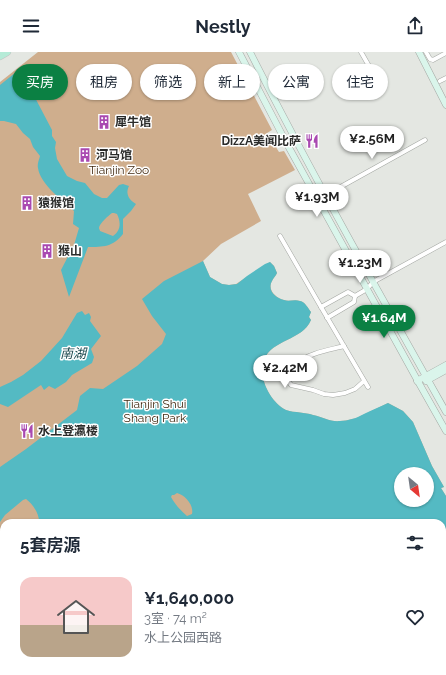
<!DOCTYPE html>
<html lang="zh">
<head>
<meta charset="utf-8">
<style>
	body { margin:0; font-family:Raleway,"Noto Sans SC",sans-serif; background:#f2f2f3; color:#1f2937; height:100vh; display:flex; flex-direction:column; font-size:15px; white-space:nowrap }
	* { box-sizing:border-box; margin:0 }
	p { font-size:13px; color:#747a83 }
	.icon { flex:none; width:22px; height:22px; fill:none; stroke:currentColor; stroke-width:2; stroke-linecap:round; stroke-linejoin:round }
	.map { position:relative; flex:1; overflow:hidden }
	.details { position:absolute; left:0px; top:467px; width:446px; height:156px; display:flex; flex-direction:column; background:#fff; border-radius:12px 12px 0 0; box-shadow:0 1px 3px #0004 }
	.details>* { flex:none }
	.banner { position:absolute; left:12px; top:12px; width:422px; height:36px; display:flex; gap:8px }
	.needle { width:26px; rotate:151deg }
	.controls { position:absolute; left:394px; top:415px; display:grid; gap:8px }
	.controls a { display:grid; place-items:center; width:40px; height:40px; border-radius:50%; background:#fff; box-shadow:0 1px 3px #0004; font-size:20px }
	.price { position:absolute; translate:-50% -34px; padding:0 9px; border-radius:14px; background:#fff; color:#222; font-size:13px; line-height:26px; filter:drop-shadow(0 1px 2px #0008) }
	.price::after { content:''; position:absolute; left:50%; top:24px; width:12px; height:9px; margin-left:-6px; background:inherit; clip-path:polygon(0 0,100% 0,50% 100%) }
	.price.selected { background:#0b8043; color:#fff }
	ul { padding:0; list-style:none }
	li { display:flex; align-items:center; gap:12px; height:100px; padding:0 20px }
	li span { display:grid; place-items:center; flex:none; width:112px; height:80px; border-radius:12px; color:#555 }
	li>.icon { margin-inline-start:auto }
	span .icon { width:48px; height:48px; fill:#fffc; stroke-width:1 }
	li b { font-size:17px }
	h2 { display:flex; justify-content:space-between; align-items:center; height:48px; padding:0 20px; font-size:17px }
	.tag { padding:0 14px; border-radius:18px; background:#fff; box-shadow:0 1px 3px #0004; font-size:14px; line-height:36px }
	.tag.selected { background:#0b8043; color:#fff }
	header { display:flex; justify-content:space-between; align-items:center; height:52px; padding:0 20px; background:#fff; font-size:18px; font-weight:700 }
	.map>svg:first-child { display:block }
</style>
</head>
<body>
<header><svg class="icon" aria-label="menu" viewBox="0 0 24 24"><path d="M4 6h16M4 12h16M4 18h16"/></svg>Nestly<svg class="icon" aria-label="share" viewBox="0 0 24 24"><path d="M12 15V3M7 8l5-5 5 5M5 13v7h14v-7"/></svg></header>
<div class="map">
<svg width="446" height="623" viewBox="0 0 446 623">
	<rect width="100%" height="100%" fill="#e4e7e2"/>
	<path fill="#cfae8d" fill-rule="evenodd" d="M38,0H231L272,78L267,81L279,100L284,99L295,118L248,142L261,169L221,192L203,209L210,225L222,232L229,233L236,232L270,210L274,214L277,221C276,224 273,226 272,229C267,238 276,246 284,248C289,250 295,247 300,249C305,250 308,256 311,260L309,265L311,268C302,289 272,287 264,308C257,325 271,351 286,358C295,361 305,360 313,363C323,365 330,370 340,369C344,369 348,368 352,367C356,367 360,364 363,363C371,359 380,355 388,351L403,359L413,370L432,414L444,435L441,436L446,444V512L442,515V471H4V619H364L362,623H0V30ZM401,422H427V448H401Z"/>
	<g fill="#54bac3" fill-rule="evenodd">
		<path d="M20,17L52,78V84L56,90L55,96L57,107L67,124L77,129L85,131L94,142L102,146H107L119,133L123,132L129,134C125,142 129,148 136,152L131,159L123,167V182C113,195 103,195 88,195L69,245L61,218L74,193L79,176L73,172L74,159C63,149 40,132 38,116C37,112 39,108 40,104L33,95L30,87L23,81L16,72L4,69H0V33ZM112,161H114L117,162C121,170 121,179 113,184L100,179C100,178 99,177 99,176C99,172 109,163 112,161Z"/>
		<path d="M203,209L210,225L222,232L229,233L237,232L247,224L265,212L270,210L274,214L277,221C276,224 273,226 272,229C267,238 275,246 284,248C289,250 294,247 300,249C305,250 308,256 311,260L309,265L311,268C302,289 272,287 264,308C257,325 271,351 286,358C295,361 305,360 313,363C323,365 330,370 340,369C344,369 348,368 352,367C357,366 361,363 366,361C373,358 381,354 388,351L403,359L413,370L432,414L444,435L441,436L446,444V510L442,511V471H39C40,463 33,452 26,447L23,448L5,463L0,470V415L26,397L77,358L80,344L90,336L103,337L137,314L162,292L166,282L152,264L142,247L164,229ZM401,422H427V448H401ZM177,441C185,443 194,453 192,462L187,464C180,458 175,452 171,445L172,443H174Z"/>
		<path d="M82,259L85,263L89,261L91,265L90,269L101,284L91,297L94,305L92,311L72,323L66,330L55,337L49,334L44,338L41,333L8,355L0,352V335L11,330L23,323L41,309L62,286L77,261Z"/>
		<path d="M4,549V619H45L48,621L51,622L70,619H99L101,623H0V552Z"/>
		<path d="M108,619H167L165,623H109Z"/>
		<path d="M271,619H313V622L311,623H274Z"/>
	</g>
	<g fill="none" stroke-linecap="round" stroke-linejoin="round">
		<defs>
			<g id="street">
				<path d="M361,0L369,14"/>
				<path d="M426,0L430,7L433,8L446,1"/>
				<path d="M440,29L446,26"/>
				<path d="M326,143L425,88"/>
				<path d="M280,184L321,255L368,335"/>
				<path d="M355,244L367,237L373,230L446,190"/>
				<path d="M321,255L348,240L355,244"/>
				<path d="M327,266L354,250L355,244"/>
				<path d="M344,294C329,298 309,301 297,311C292,315 290,322 288,327L289,330L291,333L313,338L324,342L333,343L345,341L355,337L364,329"/>
			</g>
			<g id="secondary">
				<path d="M239,0L287,92L420,333L446,379"/>
				<path d="M250,0C312,122 379,241 446,360"/>
				<path d="M419,0L446,53"/>
				<path d="M417,329L446,313"/>
				<path d="M426,329L446,318"/>
				<path d="M442,597L446,595"/>
				<path d="M442,604L446,602"/>
				<path d="M397,623L404,619"/>
				<path d="M408,623L415,619"/>
			</g>
			<path id="primary" d="M0,4L7,0"/>
		</defs>
		<use href="#street" stroke="#a4a7a3" stroke-width="5"/>
		<use href="#secondary" stroke="#a4a7a3" stroke-width="7"/>
		<use href="#primary" stroke="#c3c4c3" stroke-width="8"/>
		<use href="#street" stroke="#fff" stroke-width="4"/>
		<use href="#secondary" stroke="#daf5eb" stroke-width="6"/>
		<use href="#primary" stroke="#b5ebd7" stroke-width="7"/>
	</g>
	<defs>
		<symbol id="building-bare" viewBox="-9 -9 18 18"><path d="M-4-6H4V6H1V3H-1V6H-4ZM-2.5-4.3h1.7v1.8h-1.7ZM.8-4.3h1.7v1.8H.8ZM-2.5-1h1.7V.8h-1.7ZM.8-1h1.7V.8H.8Z" fill="#a949b1" stroke="#fff" stroke-width="2.5" paint-order="stroke"/></symbol>
		<symbol id="restaurant-bare" viewBox="-9 -9 18 18"><path d="M-5-6h1v4h1v-4h1v4h1v-4h1v5L-1.5 .5V6h-2V.5L-5-1ZM5-6V6H3V1.5H1.5Q1.5-4 5-6Z" fill="#a949b1" stroke="#fff" stroke-width="2.5" paint-order="stroke"/></symbol>
	</defs>
	<g fill-rule="evenodd">
		<use href="#building-bare" x="94" y="60" width="20" height="20"/>
		<use href="#restaurant-bare" x="302" y="79" width="20" height="20"/>
		<use href="#building-bare" x="75" y="93" width="20" height="20"/>
		<use href="#building-bare" x="17" y="141" width="20" height="20"/>
		<use href="#building-bare" x="37" y="189" width="20" height="20"/>
		<use href="#restaurant-bare" x="17" y="369" width="20" height="20"/>
	</g>
	<g text-anchor="middle" dominant-baseline="central" stroke-width="3" stroke-linejoin="round" paint-order="stroke">
		<g font-size="12" font-weight="bold" fill="#2a2b2a" stroke="#fff" text-anchor="start">
			<text x="115" y="70">犀牛馆</text>
			<text x="301" y="89" text-anchor="end">DizzA美闻比萨</text>
			<text x="96" y="103">河马馆</text>
			<text x="38" y="151">猿猴馆</text>
			<text x="58" y="199">猴山</text>
			<text x="38" y="379">水上登瀛楼</text>
		</g>
		<g font-size="12" fill="#412a12" stroke="#fff">
			<text x="119" y="118">Tianjin Zoo</text>
			<text x="155" y="352">Tianjin Shui<tspan x="155" dy="14">Shang Park</tspan></text>
		</g>
		<g font-size="13" font-style="italic" fill="#1c494e" stroke="#fff">
			<text x="73" y="301">南湖</text>
		</g>
	</g>
</svg>
<div class="controls">
<a><svg class="needle" viewBox="-14 -14 28 28"><path d="M0-13l5 13h-10z" fill="#e53935"/><path d="M0 13l5-13h-10z" fill="#747a83"/></svg></a>
</div>
<b class="price" style="left:372px;top:108px">¥2.56M</b>
<b class="price" style="left:317px;top:166px">¥1.93M</b>
<b class="price" style="left:360px;top:232px">¥1.23M</b>
<b class="price selected" style="left:384px;top:287px">¥1.64M</b>
<b class="price" style="left:285px;top:337px">¥2.42M</b>
<div class="banner">
<a class="tag selected">买房</a>
<a class="tag">租房</a>
<a class="tag">筛选</a>
<a class="tag">新上</a>
<a class="tag">公寓</a>
<a class="tag">住宅</a>
</div>
<section class="details">
<h2>5套房源<svg class="icon" aria-label="filters" viewBox="0 0 24 24"><path d="M4 7h16M4 17h16"/><circle cx="9" cy="7" r="2"/><circle cx="15" cy="17" r="2"/></svg></h2>
<ul>
<li><span style="background:linear-gradient(#f6c9c9 60%,#b9a48a 0)"><svg class="icon" aria-label="home" viewBox="0 0 24 24"><path d="M3 11l9-7 9 7M6 9v11h12V9"/></svg></span><div><b>¥1,640,000</b><p>3室 · 74 m²</p><p>水上公园西路</p></div><svg class="icon" aria-label="heart" viewBox="0 0 24 24"><path d="M12 20l-8-8c-3-5 5-10 8-4 3-6 11-1 8 4z"/></svg></li>
</ul>
</section>
</div>
</body>
</html>
